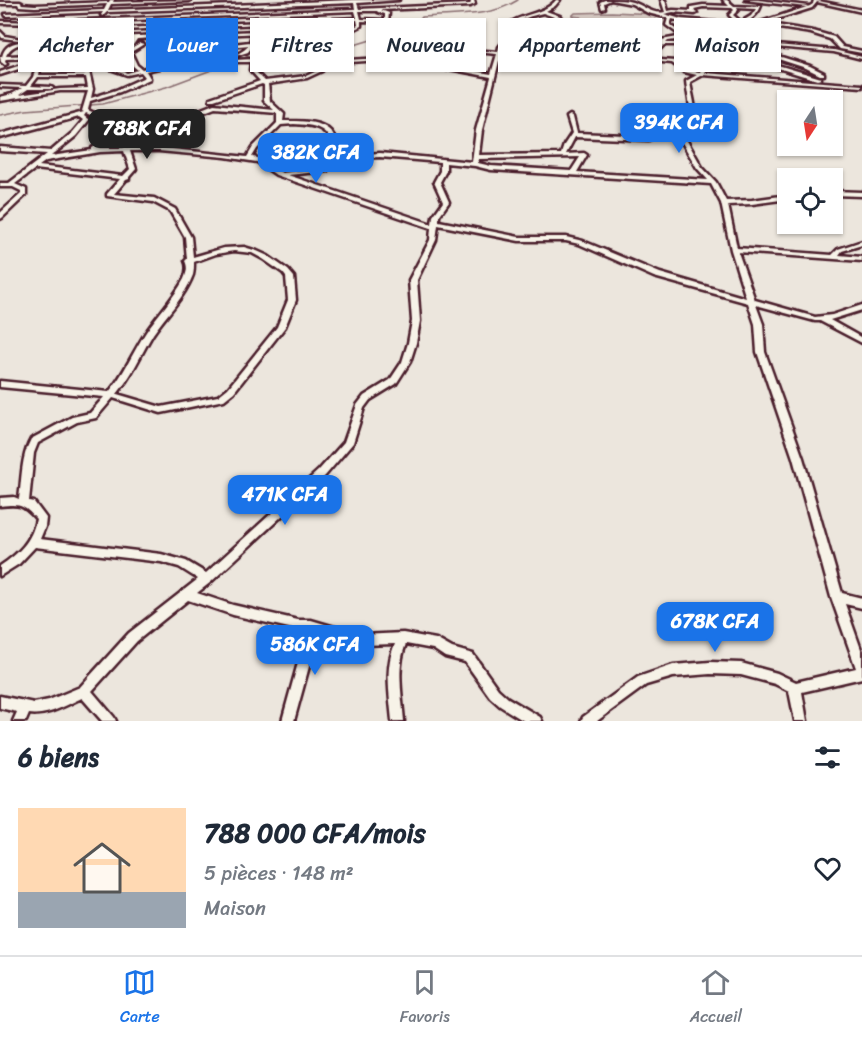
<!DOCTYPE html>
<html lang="fr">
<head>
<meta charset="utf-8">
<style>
	body { margin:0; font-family:Sriracha,sans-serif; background:#f6f6f7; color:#1f2937; height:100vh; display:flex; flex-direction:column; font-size:22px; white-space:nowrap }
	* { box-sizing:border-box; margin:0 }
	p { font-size:20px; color:#747a83 }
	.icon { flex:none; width:33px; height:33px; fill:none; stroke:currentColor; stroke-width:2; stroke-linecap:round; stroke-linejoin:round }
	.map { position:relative; height:721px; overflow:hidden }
	.sheet { display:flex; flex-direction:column; background:#fff; flex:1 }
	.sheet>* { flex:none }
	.hud { position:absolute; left:18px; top:18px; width:826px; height:54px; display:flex; gap:12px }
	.needle { width:39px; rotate:192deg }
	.fabs { position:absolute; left:777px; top:90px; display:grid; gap:12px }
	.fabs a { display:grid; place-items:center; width:66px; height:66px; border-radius:0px; background:#fff; box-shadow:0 2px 4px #0004; font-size:30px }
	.price { position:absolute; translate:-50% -51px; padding:0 14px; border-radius:12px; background:#1a73e8; color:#fff; font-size:20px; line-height:39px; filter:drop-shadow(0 2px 3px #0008) }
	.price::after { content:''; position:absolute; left:50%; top:36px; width:18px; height:14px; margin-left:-9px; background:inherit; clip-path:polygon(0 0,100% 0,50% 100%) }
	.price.selected { background:#222; color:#fff }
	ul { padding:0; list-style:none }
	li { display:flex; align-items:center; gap:18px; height:150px; padding:0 18px }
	li span { display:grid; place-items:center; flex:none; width:168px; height:120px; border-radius:0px; color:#555 }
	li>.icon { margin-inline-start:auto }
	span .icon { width:72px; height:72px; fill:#fffc; stroke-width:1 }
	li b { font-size:26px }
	h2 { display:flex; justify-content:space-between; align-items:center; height:72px; padding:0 18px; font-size:26px }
	.pill { padding:0 21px; border-radius:0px; background:#fff; box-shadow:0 2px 4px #0004; font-size:21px; line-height:54px }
	.pill.selected { background:#1a73e8; color:#fff }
	.menu { display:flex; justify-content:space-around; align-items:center; height:84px; border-top:2px solid #e0e1e3; background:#fff; font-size:16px; color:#747a83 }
	.menu a { display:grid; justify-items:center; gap:3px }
	.menu .selected { color:#1a73e8 }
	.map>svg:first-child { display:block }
</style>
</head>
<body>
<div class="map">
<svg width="862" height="721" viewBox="0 0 862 721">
	<rect width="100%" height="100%" fill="#ece6dd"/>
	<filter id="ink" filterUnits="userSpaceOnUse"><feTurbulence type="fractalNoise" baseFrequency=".0167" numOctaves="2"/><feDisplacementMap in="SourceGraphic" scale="12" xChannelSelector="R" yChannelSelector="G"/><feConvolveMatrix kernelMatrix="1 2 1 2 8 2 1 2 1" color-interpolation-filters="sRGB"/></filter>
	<g filter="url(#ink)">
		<path fill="#d5c9c2" stroke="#907476" stroke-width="1.5" d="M612,12L656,14L653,40L572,31L581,17L572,16L575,13Z"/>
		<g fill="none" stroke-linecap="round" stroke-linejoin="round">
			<path stroke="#896c6f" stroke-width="1.5" d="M0,115L26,110L103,104L166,87L249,56L351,46L414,27L422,17C454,14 490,18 518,0"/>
			<defs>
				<g id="minor">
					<path d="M110,0H114L113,2L191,0L189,1L111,4L108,10L353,0H399L357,3L359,9L470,4L471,3L470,0H474L475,4L470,6L381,10L389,13L388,22L361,21V26L355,29L196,36L206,47L250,42L251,38H255V43L248,52L229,58L235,60L308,56L314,62L382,58L418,61L447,66L462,49L498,52L499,47L506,38L510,23C524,13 545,14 556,0H560L555,6L546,11L560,16L562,21L558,25L562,29L650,42L678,37L677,33L666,25L668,18L648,13L632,4L611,0C618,0 625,0 632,2C644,5 651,15 665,12L661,0H665L668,11L673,10L691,11V7L703,5L729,6L723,0H727L734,6L757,7L759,5H761C760,12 752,19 745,23H758L810,6L813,4L814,0L862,10V12L817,2L812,8L764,23L813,31L834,37L843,47L862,51V53L840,49L830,39L811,33L760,25L736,26L738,32L737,38L752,43L834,50L862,57V59L834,52L751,45L736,40L730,45L775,55L810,66L824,73V75H820L806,68L772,57L727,47L712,56L705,73L862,85V87L703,75L690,82C694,108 701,114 686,139L702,167L716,182L726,201L752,200L788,195V199L752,204L728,205L737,248L832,255L838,249L862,241V245L842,251L839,255L862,257V261L738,252L755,300L815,317L832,315L862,305V310L830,320L862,338V343L820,321H815L756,305L763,324L765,352L803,458L842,593L862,598V608L845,604L862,652V678L802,692L807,721H795L789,691L775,684L741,675L710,674L673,677L646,685L597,721H581L583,717L638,677L673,665L710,662L741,663L777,673L796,682L856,668L831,597L793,458L757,352L755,324L748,303L654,277L579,244L566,241H519L438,225L436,240L417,280L420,321L416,343L410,362L396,384L370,400L364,408L353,443L325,476L211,582L197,593L233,605L298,620H311L362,635L403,633L436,639L452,648L473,654L498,689L508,698L540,717L542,721H524L500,706L490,697L465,662L445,657L433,649L406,644C396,668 402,696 404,721H392C390,696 384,668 395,644L362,645L316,632V641L294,721H282L304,641L305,630H298L233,615L188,600L137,641L92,691L114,717L116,721H102L82,698C66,705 47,717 29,714L26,721H13L17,712L0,708V696L34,703L49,700L80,687L129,633L198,579L179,567L161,562L35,547L19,564L0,576V566C18,554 32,541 36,519C23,504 19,504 0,506V498L14,497L19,499C22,478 21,457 31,439L72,417L90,413L104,397L0,387V381L109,392C124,374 133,352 146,332C158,314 174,298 184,279C187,272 188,267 185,261L187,259L185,237L170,211L153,202L107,196V194L120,179L35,169L15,184L26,189V195L2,218L0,219V213L21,194V191L13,187H0V183H9L47,154L0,151V147L51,151L72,133L83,120L79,117L0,138V134L84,112L82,111L88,91H60L0,101V97L12,94L22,88L0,87V85L26,86L33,77L37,64L32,61L28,66L0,75V72L24,64L30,58L6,59L5,62L7,64L5,65L1,62L0,57H2C3,52 5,48 10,45C22,38 71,39 88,38L91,36L93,37L92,38L354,27L358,25L357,20L28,34L26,33L28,32L357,18L355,11L34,24L0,23V21L34,22L355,9L354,3L107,12L103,16L101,15L103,12L6,16L5,14L104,10L107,4L35,7L19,6L18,4H0V2H20L22,3L21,4L35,5L109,2ZM703,7L732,8L734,10L729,15L738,24L681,19L664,14L673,12L695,14L697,13L695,12L694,9ZM737,8L756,9L751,16L741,22L733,15L738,10ZM359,11H377L378,12L385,14V20L361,19ZM543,13L557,18L558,21L554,25L557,28L513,26C520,18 532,16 543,13ZM672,19L680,21L699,34L682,36L680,31L670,25ZM686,22L731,26L734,32L732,40L727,43L702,33ZM512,28L546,29L644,43L620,49L592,42L570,41L562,35L553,33L534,32L511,33ZM525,34C541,34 559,32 570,46L568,49H540L523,54L502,52L503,47L511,35ZM192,36L207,53L142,69L137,65L131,52L144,44L140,43L131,48L137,39ZM703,36L724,45L715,50L692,46L684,40L682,41L683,43H666L668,41ZM123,39H132L126,49L127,53L106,65L101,64L105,55H118ZM119,40L114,53H101L96,64L86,65L80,57L91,41ZM86,41L76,57L83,66L85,75H39L41,64L34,59L49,43ZM662,41L648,55L625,64L584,60ZM44,43L33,55L6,56C12,41 30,43 44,43ZM572,43L592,44L615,50L579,58V59L530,55L540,51H572L574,46ZM249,45C240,57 219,61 208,49ZM664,45H686L689,48L711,52L708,55L700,72L687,70L675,61L646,59L652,57ZM465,51L497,54L491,74L452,67ZM501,55L625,66L642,60L672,63L684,72L697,75L686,81C689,108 696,114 680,139L697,168L708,180L577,172L587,155L584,153L566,154L575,137L649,140L652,138L649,136L577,133L573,117L570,115L567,117L572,133L564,145L561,154L479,155L482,130L499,61L545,65L547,64L545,63L500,59ZM129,56L133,66L138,70L127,73L111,67ZM209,56L235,62H251L250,70L260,81L210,98V100H214L262,84L264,85V101L274,110L214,104L151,129L120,125L88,110L90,101L120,92L150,79V78L146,71ZM307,58L317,71L306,76L265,81L254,70L255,62ZM382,60L418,63L445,68L447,70L449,69L491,77L476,130L472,162L380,153L335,156C342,120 308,121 283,121L284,114L270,101L268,84L307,78L322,71L317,64ZM101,66L127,75L141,72L145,77L116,90L91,98L93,89L88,67ZM38,77H86L88,88L60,89L19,95L28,89H53V88L51,87L31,86ZM215,108L277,113V123L253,147L247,157L163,148L168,138L167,132L159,130ZM86,113L117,127L125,128L92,148V150L51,156L76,136L89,120L84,116ZM294,124C317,125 335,129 329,156L264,159L252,157L257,149L281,125ZM131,129L161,133L162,138L157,147L129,148L126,146L123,148H99ZM124,151L130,169L123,176L39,166L46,161L100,152ZM130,151H159L225,157L257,162L276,175L431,228L430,240L409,280L412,321L408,343L402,362L390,380L364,396L357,405L344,442L319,470L206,573L186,561L161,554L40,539L45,527L46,518L34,502L29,501L34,453L38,443L77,422L96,418L113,398L161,413L224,400L234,392L285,327L296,300L294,277L288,270L268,256L257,251L244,247L224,248L193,257L191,237L175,209L154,198L114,194L126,180L129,179V177L136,169ZM380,157L440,162V171L434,182L443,202L433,216L432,224L288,175L327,171L334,159ZM580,157L571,171L491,166L478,163L479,159ZM328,159L323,168L282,173L265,163ZM446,163L475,166L491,170L711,184L721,203L731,250L746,298L660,273L583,241L566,237H519L439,221V216L449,202L440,182L446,171ZM234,251L252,253L263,259L283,273L286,277L288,300L277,327L228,388L218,396L161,407L117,394C132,376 141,354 153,334C166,315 185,297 193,275C194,271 194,266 194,262L216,254Z"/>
					<path d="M605,0H611L604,3L605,8L602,9L600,2Z"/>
					<path d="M745,0H758L808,6L806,7Z"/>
					<path d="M0,31L5,36L21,39L19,40L2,38L0,35Z"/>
					<path d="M734,52L821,78V79L817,80L732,54V53Z"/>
					<path d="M832,191L862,192V196L832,195Z"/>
				</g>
			</defs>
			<use href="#minor" stroke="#4a1f2b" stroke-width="5"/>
			<use href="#minor" fill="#f7f3e8" fill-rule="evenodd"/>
		</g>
	</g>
</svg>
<div class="fabs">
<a><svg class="needle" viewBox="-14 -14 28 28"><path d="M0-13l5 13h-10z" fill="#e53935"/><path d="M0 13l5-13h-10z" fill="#747a83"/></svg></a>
<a><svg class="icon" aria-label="locate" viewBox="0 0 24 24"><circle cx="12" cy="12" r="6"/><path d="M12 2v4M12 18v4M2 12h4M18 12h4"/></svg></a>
</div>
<b class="price" style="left:679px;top:154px">394K CFA</b>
<b class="price selected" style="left:147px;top:160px">788K CFA</b>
<b class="price" style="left:316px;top:184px">382K CFA</b>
<b class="price" style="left:285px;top:526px">471K CFA</b>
<b class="price" style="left:715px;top:653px">678K CFA</b>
<b class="price" style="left:315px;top:676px">586K CFA</b>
<div class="hud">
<a class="pill">Acheter</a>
<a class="pill selected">Louer</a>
<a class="pill">Filtres</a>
<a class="pill">Nouveau</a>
<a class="pill">Appartement</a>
<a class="pill">Maison</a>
</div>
</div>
<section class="sheet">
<h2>6 biens<svg class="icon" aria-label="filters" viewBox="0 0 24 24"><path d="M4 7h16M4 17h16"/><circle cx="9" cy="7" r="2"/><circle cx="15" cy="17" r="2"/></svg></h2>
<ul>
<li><span style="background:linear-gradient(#ffd9b3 70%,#9aa5b1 0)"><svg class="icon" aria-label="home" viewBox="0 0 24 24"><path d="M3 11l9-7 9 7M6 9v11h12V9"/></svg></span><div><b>788 000 CFA/mois</b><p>5 pièces · 148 m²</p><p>Maison</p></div><svg class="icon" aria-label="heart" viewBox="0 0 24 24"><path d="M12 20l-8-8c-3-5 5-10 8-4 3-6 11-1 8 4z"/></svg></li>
</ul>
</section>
<nav class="menu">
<a class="selected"><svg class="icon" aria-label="map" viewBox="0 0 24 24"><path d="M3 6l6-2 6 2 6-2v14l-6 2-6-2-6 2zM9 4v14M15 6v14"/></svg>Carte</a>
<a><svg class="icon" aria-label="saved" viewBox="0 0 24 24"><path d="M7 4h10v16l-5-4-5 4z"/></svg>Favoris</a>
<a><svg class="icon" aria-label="home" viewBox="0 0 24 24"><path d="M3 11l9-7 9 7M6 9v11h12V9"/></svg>Accueil</a>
</nav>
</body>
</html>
